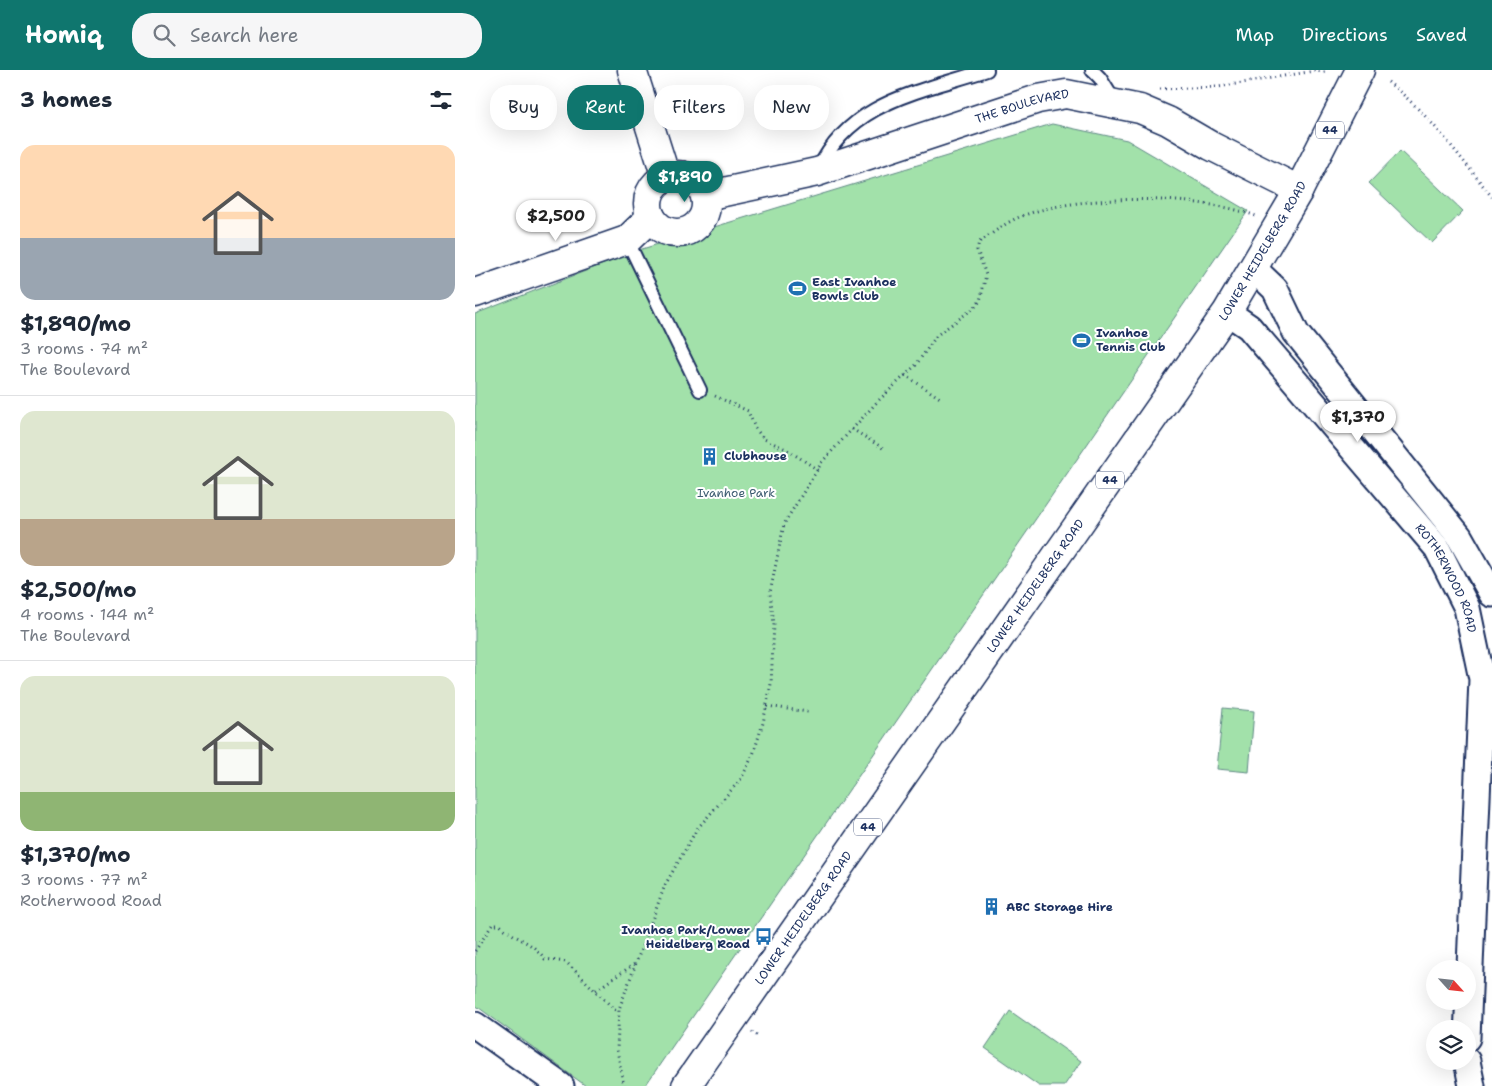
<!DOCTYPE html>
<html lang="en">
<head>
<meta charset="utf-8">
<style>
	body { margin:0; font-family:"Shantell Sans",sans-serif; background:#f6f6f7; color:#1f2937; height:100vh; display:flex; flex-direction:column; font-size:19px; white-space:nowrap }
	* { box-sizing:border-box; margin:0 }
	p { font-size:16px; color:#747a83 }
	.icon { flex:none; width:28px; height:28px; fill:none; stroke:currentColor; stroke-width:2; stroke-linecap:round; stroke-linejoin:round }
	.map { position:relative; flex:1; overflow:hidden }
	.sheet { display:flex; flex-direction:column; background:#fff; width:475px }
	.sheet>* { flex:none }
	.hud { position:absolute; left:15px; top:15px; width:475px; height:45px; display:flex; gap:10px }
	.needle { width:32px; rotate:117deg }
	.fabs { position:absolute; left:951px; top:890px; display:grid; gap:10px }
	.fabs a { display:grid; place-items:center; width:50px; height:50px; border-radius:50%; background:#fff; box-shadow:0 5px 20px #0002; font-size:25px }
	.price { position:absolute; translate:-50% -42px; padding:0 11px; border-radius:18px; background:#fff; color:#222; font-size:16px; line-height:32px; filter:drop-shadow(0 1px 2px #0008) }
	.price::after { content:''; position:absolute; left:50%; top:30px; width:15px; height:11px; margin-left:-8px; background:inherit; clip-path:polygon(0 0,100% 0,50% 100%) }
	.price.selected { background:#0f766e; color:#fff }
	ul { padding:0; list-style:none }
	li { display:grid; align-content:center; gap:10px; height:265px; padding:0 20px }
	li+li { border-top:1px solid #e0e1e3 }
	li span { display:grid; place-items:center; height:155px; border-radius:15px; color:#555 }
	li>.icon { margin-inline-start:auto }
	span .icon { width:90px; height:90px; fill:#fffc; stroke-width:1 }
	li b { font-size:21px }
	h2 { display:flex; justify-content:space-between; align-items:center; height:60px; padding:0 20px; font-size:21px }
	.tag { padding:0 18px; border-radius:20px; background:#fff; box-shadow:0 5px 20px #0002; font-size:18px; line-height:45px }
	.tag.selected { background:#0f766e; color:#fff }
	header { display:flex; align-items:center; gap:30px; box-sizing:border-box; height:70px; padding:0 25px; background:#0f766e; color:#fff }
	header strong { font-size:24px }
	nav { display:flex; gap:28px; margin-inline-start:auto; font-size:18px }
	.search { width:350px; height:45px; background:#f6f6f7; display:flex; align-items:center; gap:12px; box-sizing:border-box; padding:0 18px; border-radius:20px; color:#747a83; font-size:19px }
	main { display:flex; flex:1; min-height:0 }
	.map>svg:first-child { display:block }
</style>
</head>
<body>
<header>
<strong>Homiq</strong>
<div class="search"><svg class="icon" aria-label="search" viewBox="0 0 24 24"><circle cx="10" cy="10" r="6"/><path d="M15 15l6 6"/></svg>Search here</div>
<nav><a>Map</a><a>Directions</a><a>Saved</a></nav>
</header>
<main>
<section class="sheet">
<h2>3 homes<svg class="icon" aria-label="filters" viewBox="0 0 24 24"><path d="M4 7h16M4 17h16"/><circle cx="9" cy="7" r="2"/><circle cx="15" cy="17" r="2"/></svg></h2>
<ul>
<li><span style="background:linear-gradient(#ffd9b3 60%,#9aa5b1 0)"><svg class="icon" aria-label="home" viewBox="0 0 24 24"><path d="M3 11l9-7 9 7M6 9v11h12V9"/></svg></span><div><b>$1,890/mo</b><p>3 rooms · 74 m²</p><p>The Boulevard</p></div></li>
<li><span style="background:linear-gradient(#dfe7d0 70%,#b9a48a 0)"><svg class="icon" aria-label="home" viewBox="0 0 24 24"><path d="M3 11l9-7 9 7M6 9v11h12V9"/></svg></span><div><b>$2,500/mo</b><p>4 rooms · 144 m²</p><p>The Boulevard</p></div></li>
<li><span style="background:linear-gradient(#dfe7d0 75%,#8fb573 0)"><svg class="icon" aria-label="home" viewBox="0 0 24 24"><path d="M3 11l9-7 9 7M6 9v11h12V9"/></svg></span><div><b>$1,370/mo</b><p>3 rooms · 77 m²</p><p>Rotherwood Road</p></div></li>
</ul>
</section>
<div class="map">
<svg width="1017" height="1016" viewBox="0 0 1017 1016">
	<rect width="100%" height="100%" fill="#fff"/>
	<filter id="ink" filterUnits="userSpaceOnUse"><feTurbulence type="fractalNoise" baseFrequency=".02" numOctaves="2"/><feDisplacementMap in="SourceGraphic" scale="10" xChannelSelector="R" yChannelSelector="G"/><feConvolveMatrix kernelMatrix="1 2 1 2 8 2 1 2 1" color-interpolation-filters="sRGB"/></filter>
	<g filter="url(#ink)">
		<g fill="#a2e1aa" stroke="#5e8884">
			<path d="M577,54L652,70L773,141L170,1016H111L0,935V244L167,179Z"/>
			<path d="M925,81L988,141L957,173L894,113Z"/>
			<path d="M748,638L779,641L774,702L742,699Z"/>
			<path d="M535,941L606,991L589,1016H564L510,978Z"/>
		</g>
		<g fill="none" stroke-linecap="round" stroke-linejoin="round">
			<defs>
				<g id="lane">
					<path d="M617,0L625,8L640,32"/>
					<path d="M343,100C376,30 446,22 512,0"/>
					<path d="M152,170L225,320"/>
				</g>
				<g id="street">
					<path d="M779,199L800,219L821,263L984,466L1017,524"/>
					<path id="s1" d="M752,242L774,257L962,478L992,538L1007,609L992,968"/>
					<path d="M0,955L86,1016"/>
					<path d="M992,991L997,1016"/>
				</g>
				<g id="secondary">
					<path d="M157,0L191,107"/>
					<circle cx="202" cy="134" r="29"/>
					<path id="s2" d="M230,126L342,102L563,29L591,24L665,39L693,51L736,76L824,120"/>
					<path d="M0,223L152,170L176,147"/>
				</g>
				<g id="primary">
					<path id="s3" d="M211,1016L752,242L824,120L885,0"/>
				</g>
			</defs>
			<use href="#lane" stroke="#1b2f5e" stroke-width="16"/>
			<use href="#street" stroke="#1b2f5e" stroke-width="29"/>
			<use href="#secondary" stroke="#1b2f5e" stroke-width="31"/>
			<use href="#primary" stroke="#1b2f5e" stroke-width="31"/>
			<g stroke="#1b2f5e" stroke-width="3" stroke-dasharray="1 4" stroke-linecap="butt">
				<path d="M913,12C954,44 985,87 1017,127"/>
				<path d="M685,19L743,17L839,1L851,2"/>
				<path d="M430,305L465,328"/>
				<path d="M240,326L273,341L280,358L289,369L311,379L343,400"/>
				<path d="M377,359L411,380"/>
				<path d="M292,636L333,642"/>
				<path d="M0,881L17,855H25C40,869 58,872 70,889L91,892L143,943"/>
				<path d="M121,920L161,893"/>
				<path d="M277,962L283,966"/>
				<path d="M149,1016L142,980L144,939L190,815L222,759L266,709L278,685L288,653L296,614L299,554L295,523L309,454L347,392L403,331L441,295L462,265L499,238L505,231L511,205L502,180L504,172C516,165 527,155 540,149C596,123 723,124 781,146"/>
			</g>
			<use href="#lane" stroke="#fff" stroke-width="12"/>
			<use href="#street" stroke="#fff" stroke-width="25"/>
			<use href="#secondary" stroke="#fff" stroke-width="28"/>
			<use href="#primary" stroke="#fff" stroke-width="28"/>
		</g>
	</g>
	<defs>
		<symbol id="stadium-bare" viewBox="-9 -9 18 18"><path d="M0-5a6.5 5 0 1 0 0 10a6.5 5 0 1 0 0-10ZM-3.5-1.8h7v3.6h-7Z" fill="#1f6fb2" stroke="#fff" stroke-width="2.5" paint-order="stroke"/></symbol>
		<symbol id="building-bare" viewBox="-9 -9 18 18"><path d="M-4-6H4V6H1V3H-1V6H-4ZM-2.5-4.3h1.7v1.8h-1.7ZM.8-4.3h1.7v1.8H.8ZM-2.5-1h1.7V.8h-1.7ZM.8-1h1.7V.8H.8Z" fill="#1f6fb2" stroke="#fff" stroke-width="2.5" paint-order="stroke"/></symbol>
		<symbol id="bus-bare" viewBox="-9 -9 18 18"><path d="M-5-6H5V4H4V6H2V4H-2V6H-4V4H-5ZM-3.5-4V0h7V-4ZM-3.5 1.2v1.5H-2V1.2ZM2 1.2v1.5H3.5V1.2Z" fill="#1f6fb2" stroke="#fff" stroke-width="2.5" paint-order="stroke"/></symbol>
	</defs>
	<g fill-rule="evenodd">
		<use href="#stadium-bare" x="310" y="206" width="25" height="25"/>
		<use href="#stadium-bare" x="594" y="258" width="25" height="25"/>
		<use href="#building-bare" x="222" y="374" width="25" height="25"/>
		<use href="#building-bare" x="504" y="824" width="25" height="25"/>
		<use href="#bus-bare" x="276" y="854" width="25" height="25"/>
	</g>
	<g text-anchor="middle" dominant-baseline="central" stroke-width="4" stroke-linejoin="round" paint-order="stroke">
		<g fill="#fff" stroke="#5f6d8e" stroke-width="1">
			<rect x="841" y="51.5" width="28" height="17" rx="4"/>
			<rect x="621" y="401.5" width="28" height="17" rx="4"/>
			<rect x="379" y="748.5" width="28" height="17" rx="4"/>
		</g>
		<g font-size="11" font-weight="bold" fill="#1b2f5e">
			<text x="855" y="60">44</text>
			<text x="635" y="410">44</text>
			<text x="393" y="757">44</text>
		</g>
		<g font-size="12" fill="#1b2f5e" stroke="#fff">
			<text stroke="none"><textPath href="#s2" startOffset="330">THE BOULEVARD</textPath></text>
			<text stroke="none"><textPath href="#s3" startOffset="1015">LOWER HEIDELBERG ROAD</textPath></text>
			<text stroke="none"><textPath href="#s1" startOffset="348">ROTHERWOOD ROAD</textPath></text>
			<text stroke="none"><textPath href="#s3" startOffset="610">LOWER HEIDELBERG ROAD</textPath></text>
			<text stroke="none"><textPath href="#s3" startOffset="205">LOWER HEIDELBERG ROAD</textPath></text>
		</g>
		<g font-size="12" font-weight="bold" fill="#1b2f5e" stroke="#fff" text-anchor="start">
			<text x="337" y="212">East Ivanhoe<tspan x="337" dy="14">Bowls Club</tspan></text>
			<text x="621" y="263">Ivanhoe<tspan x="621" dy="14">Tennis Club</tspan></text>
			<text x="249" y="386">Clubhouse</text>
			<text x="531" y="837">ABC Storage Hire</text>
			<text x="275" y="860" text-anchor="end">Ivanhoe Park/Lower<tspan x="275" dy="14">Heidelberg Road</tspan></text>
		</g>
		<g font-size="12" fill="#3d5c71" stroke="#fff">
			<text x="261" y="423">Ivanhoe Park</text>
		</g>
	</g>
</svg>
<div class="fabs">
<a><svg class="needle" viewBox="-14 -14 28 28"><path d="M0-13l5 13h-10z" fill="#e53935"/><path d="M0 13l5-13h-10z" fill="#747a83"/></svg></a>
<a><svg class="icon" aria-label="layers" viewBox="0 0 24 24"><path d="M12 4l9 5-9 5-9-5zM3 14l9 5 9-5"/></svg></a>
</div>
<b class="price selected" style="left:210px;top:133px">$1,890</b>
<b class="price" style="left:81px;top:172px">$2,500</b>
<b class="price" style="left:883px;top:373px">$1,370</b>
<div class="hud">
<a class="tag">Buy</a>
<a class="tag selected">Rent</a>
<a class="tag">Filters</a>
<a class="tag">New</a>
</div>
</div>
</main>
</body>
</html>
